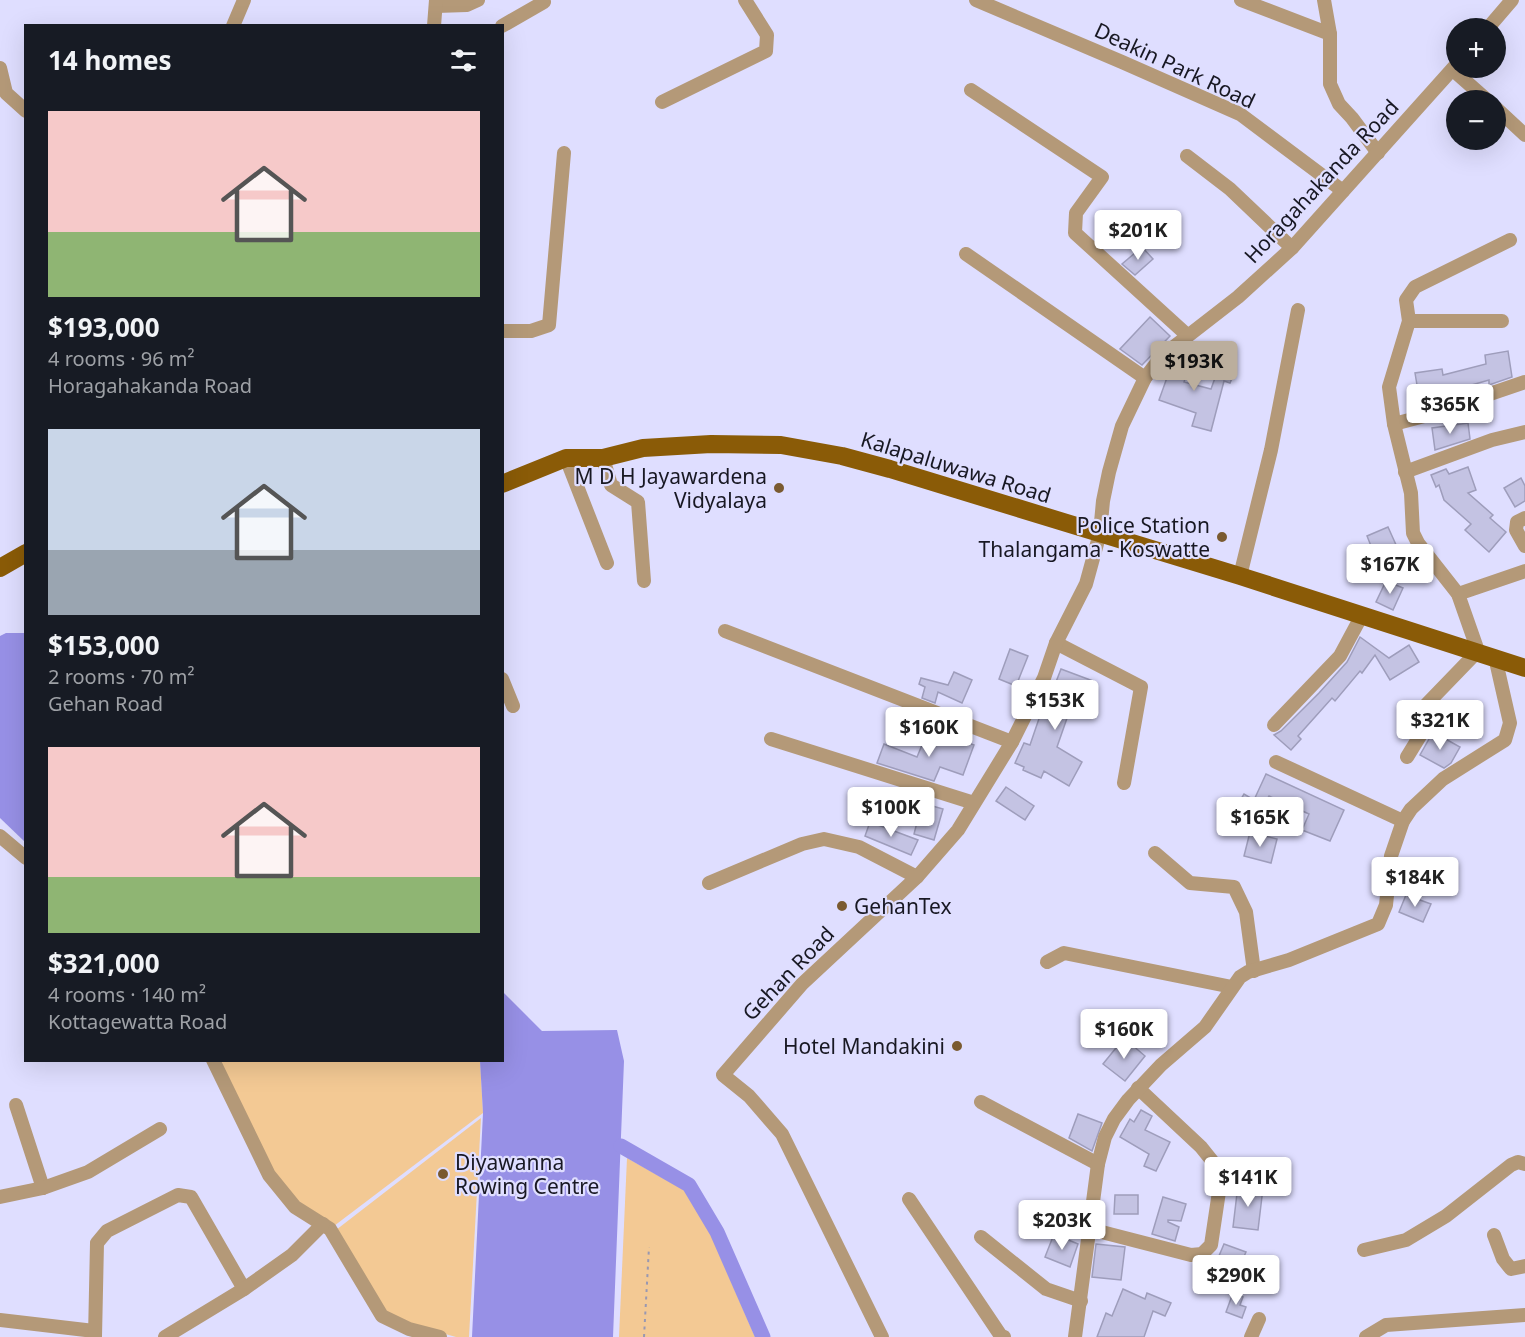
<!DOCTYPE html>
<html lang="en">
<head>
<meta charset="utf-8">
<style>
	body { margin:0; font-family:"Noto Sans",sans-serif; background:#20242c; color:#f1f3f6; height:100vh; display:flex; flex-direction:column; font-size:22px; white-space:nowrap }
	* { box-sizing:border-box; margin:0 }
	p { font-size:20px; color:#9ea1a6 }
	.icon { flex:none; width:33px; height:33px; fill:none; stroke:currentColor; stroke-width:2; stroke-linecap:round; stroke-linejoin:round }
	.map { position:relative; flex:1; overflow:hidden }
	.panel { position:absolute; left:24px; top:24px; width:480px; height:1038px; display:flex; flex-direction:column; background:#171b24; border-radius:0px; box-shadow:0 6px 24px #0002 }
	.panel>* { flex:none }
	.fabs { position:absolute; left:1446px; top:18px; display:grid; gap:12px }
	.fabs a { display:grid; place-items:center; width:60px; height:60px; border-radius:50%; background:#171b24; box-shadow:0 6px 24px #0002; font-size:30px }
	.price { position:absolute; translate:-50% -51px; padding:0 14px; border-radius:6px; background:#fff; color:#222; font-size:20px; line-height:39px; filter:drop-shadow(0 2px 3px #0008) }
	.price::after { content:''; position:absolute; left:50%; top:36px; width:18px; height:14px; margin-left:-9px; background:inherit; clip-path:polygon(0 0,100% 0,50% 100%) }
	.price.active { background:#bbae9d; color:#111 }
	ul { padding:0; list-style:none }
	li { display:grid; align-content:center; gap:12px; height:318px; padding:0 24px }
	li span { display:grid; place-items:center; height:186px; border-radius:0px; color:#555 }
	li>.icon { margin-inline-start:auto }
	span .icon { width:108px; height:108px; fill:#fffc; stroke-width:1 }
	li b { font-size:26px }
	h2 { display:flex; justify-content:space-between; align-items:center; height:72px; padding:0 24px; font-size:26px }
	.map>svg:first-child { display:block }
</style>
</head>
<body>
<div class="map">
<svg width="1525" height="1337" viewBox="0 0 1525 1337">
	<rect width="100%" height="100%" fill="#dfdeff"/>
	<g fill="#f3c994">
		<path d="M213,1061H480L483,1113L330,1229L269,1175Z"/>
		<path d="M481,1118L469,1337H456L410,1324L383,1312L336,1230Z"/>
		<path d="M627,1158L684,1190L711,1235L755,1337H619Z"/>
	</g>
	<g fill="#9790e6">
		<path d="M6,633H25V842L0,818V636Z"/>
		<path d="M503,992L542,1031L617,1030L624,1061L613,1337H472L483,1113L480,1061L502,1060Z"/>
	</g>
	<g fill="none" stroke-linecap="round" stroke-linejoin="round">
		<path stroke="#9790e6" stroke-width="15" d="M621,1146L689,1185L717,1232L763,1337"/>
	</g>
	<g fill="#c4c3e3" stroke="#9e9dbb" stroke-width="1.5">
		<path d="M1142,247L1153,259L1135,275L1122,264Z"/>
		<path d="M1150,317L1170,336L1142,365L1120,349Z"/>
		<path d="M1185,350L1190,355L1189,359L1192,360L1184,382L1211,389L1220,364L1228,367L1227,371L1234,373L1230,383L1224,381L1211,431L1192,426L1196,413L1159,400L1174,358Z"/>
		<path d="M1508,351L1512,377L1489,385V380L1454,390L1456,396L1432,404L1428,390L1418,391L1415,373L1442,369L1443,375L1486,364L1485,355Z"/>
		<path d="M1468,423L1470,439L1435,450L1432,428Z"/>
		<path d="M1468,467L1476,490L1468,493L1493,515L1490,518L1506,532L1489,552L1465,530L1471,524L1444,500L1439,485L1436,487L1431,475L1446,469L1449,474Z"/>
		<path d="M1521,478L1525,486V501L1515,507L1504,488Z"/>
		<path d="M1388,527L1401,556L1379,566L1367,536Z"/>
		<path d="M1386,581L1403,588L1393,610L1376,602Z"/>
		<path d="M1360,637L1389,658L1409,645L1419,662L1390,680L1375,655L1362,673L1360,671L1335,701L1332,698L1298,736L1301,739L1291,750L1274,735L1281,731L1319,693L1347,662Z"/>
		<path d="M1010,649L1028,656L1016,686L999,679Z"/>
		<path d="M1061,669L1093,681L1085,702L1074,698L1057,747L1082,762L1069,786L1044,771L1041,778L1023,770L1024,767L1015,763L1024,743L1030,745L1044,704L1047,705Z"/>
		<path d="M954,672L972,680L962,703L938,692L935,703L922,698L925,687L919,684L921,678L948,685Z"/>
		<path d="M1433,732L1460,747L1451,763L1444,768L1420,755Z"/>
		<path d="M927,733L955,743L956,739L974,745L963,775L940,767L934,781L877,763L884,744L917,757Z"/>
		<path d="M1266,774L1344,810L1330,841L1302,830L1309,814L1269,796L1255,821L1235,809L1244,794L1254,800Z"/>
		<path d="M1006,787L1034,806L1025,820L996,801Z"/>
		<path d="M922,803L943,809L934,840L914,834Z"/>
		<path d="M870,822L918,840L911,855L865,836Z"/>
		<path d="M1250,832L1277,839L1271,863L1244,856Z"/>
		<path d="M1406,895L1431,904L1423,922L1399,912Z"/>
		<path d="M1124,1038L1145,1056L1125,1081L1103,1064Z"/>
		<path d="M1141,1110L1152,1116L1145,1130L1170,1142L1156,1171L1144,1166L1149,1154L1120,1137L1130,1119L1134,1122Z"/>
		<path d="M1078,1114L1102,1123L1092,1151L1069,1138Z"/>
		<path d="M1238,1185L1263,1188L1258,1230L1233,1227Z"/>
		<path d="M1115,1195H1138V1214H1114Z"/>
		<path d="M1163,1197L1186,1204L1181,1221L1168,1220V1222L1179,1227L1175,1241L1152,1234Z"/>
		<path d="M1054,1234L1078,1244L1070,1267L1045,1257Z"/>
		<path d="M1096,1244L1125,1247L1121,1280L1092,1277Z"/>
		<path d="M1224,1244L1246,1252L1242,1261L1213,1291L1194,1271L1211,1258L1216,1263Z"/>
		<path d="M1123,1289L1145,1299L1147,1293L1171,1303L1165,1316L1153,1311L1144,1337H1097L1106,1313L1112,1316Z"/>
		<path d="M1233,1293L1243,1297L1240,1305L1246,1307L1242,1318L1226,1312Z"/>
	</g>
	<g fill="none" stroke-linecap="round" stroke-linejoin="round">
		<path stroke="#9998b1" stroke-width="2" stroke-dasharray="3 4.5" stroke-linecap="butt" d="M644,1337L649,1247"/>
		<g stroke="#b49978" stroke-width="14">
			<path d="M976,0L1122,62L1240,114L1343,191"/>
			<path d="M1241,0L1330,34"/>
			<path d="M1324,0L1330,34V84L1339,104L1352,118L1378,153"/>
			<path d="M436,6L467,5L478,0"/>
			<path d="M233,26L244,0"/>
			<path d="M434,26L436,0"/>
			<path d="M502,26L544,2"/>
			<path d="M1488,28L1512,0"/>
			<path d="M0,68L6,93L26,111"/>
			<path d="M1453,70L1487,100"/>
			<path d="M971,90L1102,177L1076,213L1075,233L1187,335"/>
			<path d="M662,102L766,51L767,35L745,0"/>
			<path d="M1496,108L1525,135"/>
			<path d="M1187,156L1230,189L1292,248"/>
			<path d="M966,254L1145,378"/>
			<path d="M1409,321H1502"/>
			<path d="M502,331H531L549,325L564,153"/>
			<path d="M1394,424L1428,415L1525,382"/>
			<path d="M566,458L607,563"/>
			<path d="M603,458L611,485L638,502L644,581"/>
			<path d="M1405,472L1492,440L1525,432"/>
			<path d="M1525,518L1517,522L1516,530L1525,546"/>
			<path d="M1240,576L1271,450L1298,310"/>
			<path d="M1458,594L1525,571"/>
			<path d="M725,631L1012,742"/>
			<path d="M1056,643L1141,687L1124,783"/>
			<path d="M502,679L513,706"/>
			<path d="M1274,725L1340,656L1362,615"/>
			<path d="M771,739L974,803"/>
			<path d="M1407,757L1423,731L1418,719L1421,710L1478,651L1458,594L1418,543L1413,533L1411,493L1394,424L1389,387L1409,321L1406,300L1415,287L1510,240"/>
			<path d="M1276,762L1403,821"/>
			<path d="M0,836L26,858"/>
			<path d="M1155,853L1190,883L1234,887L1246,912L1254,971"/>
			<path d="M709,883L802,844L824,839L859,847L917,877"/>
			<path d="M1047,962L1064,953L1232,987"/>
			<path d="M213,1060L269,1175L295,1207L330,1229L382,1316L409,1329L440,1337"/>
			<path d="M981,1102L1098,1164"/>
			<path d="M16,1105L43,1188"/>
			<path d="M0,1197L43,1188L88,1172L160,1129"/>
			<path d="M909,1199L1001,1336L1004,1337"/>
			<path d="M1090,1229L1191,1255L1202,1254L1211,1245L1220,1185L1217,1167L1201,1147L1138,1088"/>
			<path d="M1494,1235L1503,1259L1511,1269L1525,1266"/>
			<path d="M981,1237L1046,1289L1081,1301"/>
			<path d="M1364,1250L1406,1240L1446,1216L1511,1165L1518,1162L1525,1164"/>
			<path d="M0,1320L94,1331"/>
			<path d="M95,1337L97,1243L107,1231L178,1195L191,1197L244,1289"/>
			<path d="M165,1337L244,1289L292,1255L323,1224"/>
			<path d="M882,1337L782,1134L749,1096L723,1075L802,984L917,877L958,830L1012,742L1044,678L1056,643L1086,584L1100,533L1103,501L1109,472L1122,426L1145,378L1162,356L1238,297L1292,248L1456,65"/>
			<path d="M1075,1337L1098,1164L1105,1137L1114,1119L1128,1100L1161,1065L1205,1027L1240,977L1248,972L1289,960L1378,924L1386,905L1391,856L1403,821L1411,809L1443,779L1505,740L1510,723L1495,657"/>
			<path d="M1251,1337L1259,1319"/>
			<path d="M1366,1337L1386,1325L1525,1315"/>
		</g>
		<g stroke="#8a5b07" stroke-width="18">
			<path d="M502,484L566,458H603L643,448L711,444L781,445L842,456L890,469L1240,576L1525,668"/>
			<path d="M0,568L26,553"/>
		</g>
	</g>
	<g fill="#7a5a30" stroke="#dfdeff" stroke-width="2">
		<circle cx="779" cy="488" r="6"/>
		<circle cx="1222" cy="537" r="6"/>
		<circle cx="842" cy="906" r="6"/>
		<circle cx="957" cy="1046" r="6"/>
		<circle cx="443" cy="1174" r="6"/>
	</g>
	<g text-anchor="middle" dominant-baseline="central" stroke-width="4.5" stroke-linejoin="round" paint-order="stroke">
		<g font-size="21" fill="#181823" stroke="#dfdeff">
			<text transform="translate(1175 65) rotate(25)">Deakin Park Road</text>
			<text transform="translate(1321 181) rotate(-47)">Horagahakanda Road</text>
			<text transform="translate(956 467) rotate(17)">Kalapaluwawa Road</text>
			<text transform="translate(788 973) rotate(-46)">Gehan Road</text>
		</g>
		<g font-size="21" fill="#181823" stroke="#dfdeff" text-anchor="end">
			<text x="767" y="476">M D H Jayawardena<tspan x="767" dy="24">Vidyalaya</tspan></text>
			<text x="1210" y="525">Police Station<tspan x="1210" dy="24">Thalangama - Koswatte</tspan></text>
			<text x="854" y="906" text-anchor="start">GehanTex</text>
			<text x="945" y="1046">Hotel Mandakini</text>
			<text x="455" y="1162" text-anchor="start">Diyawanna<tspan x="455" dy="24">Rowing Centre</tspan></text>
		</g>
	</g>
</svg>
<div class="fabs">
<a>+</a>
<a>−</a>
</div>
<b class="price" style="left:1138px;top:261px">$201K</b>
<b class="price active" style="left:1194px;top:392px">$193K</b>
<b class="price" style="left:1450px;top:435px">$365K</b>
<b class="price" style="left:1390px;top:595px">$167K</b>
<b class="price" style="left:1055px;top:731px">$153K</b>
<b class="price" style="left:1440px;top:751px">$321K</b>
<b class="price" style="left:929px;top:758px">$160K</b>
<b class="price" style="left:891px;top:838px">$100K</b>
<b class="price" style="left:1260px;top:848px">$165K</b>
<b class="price" style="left:1415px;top:908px">$184K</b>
<b class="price" style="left:1124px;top:1060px">$160K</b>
<b class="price" style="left:1248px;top:1208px">$141K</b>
<b class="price" style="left:1062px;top:1251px">$203K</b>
<b class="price" style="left:1236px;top:1306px">$290K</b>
<section class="panel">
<h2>14 homes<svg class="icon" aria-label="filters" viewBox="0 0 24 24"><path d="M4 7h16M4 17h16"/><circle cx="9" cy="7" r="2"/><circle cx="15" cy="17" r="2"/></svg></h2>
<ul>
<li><span style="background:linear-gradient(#f6c9c9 65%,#8fb573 0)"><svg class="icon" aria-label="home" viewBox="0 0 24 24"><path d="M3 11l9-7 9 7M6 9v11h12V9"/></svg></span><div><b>$193,000</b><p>4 rooms · 96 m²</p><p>Horagahakanda Road</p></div></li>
<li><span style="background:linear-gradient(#c9d6e8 65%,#9aa5b1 0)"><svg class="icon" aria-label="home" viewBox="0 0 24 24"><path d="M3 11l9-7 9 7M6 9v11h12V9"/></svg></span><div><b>$153,000</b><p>2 rooms · 70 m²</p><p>Gehan Road</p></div></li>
<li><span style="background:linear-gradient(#f6c9c9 70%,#8fb573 0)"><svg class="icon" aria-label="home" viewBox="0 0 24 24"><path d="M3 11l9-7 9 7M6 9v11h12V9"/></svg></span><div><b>$321,000</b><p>4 rooms · 140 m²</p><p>Kottagewatta Road</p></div></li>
</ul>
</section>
</div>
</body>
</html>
